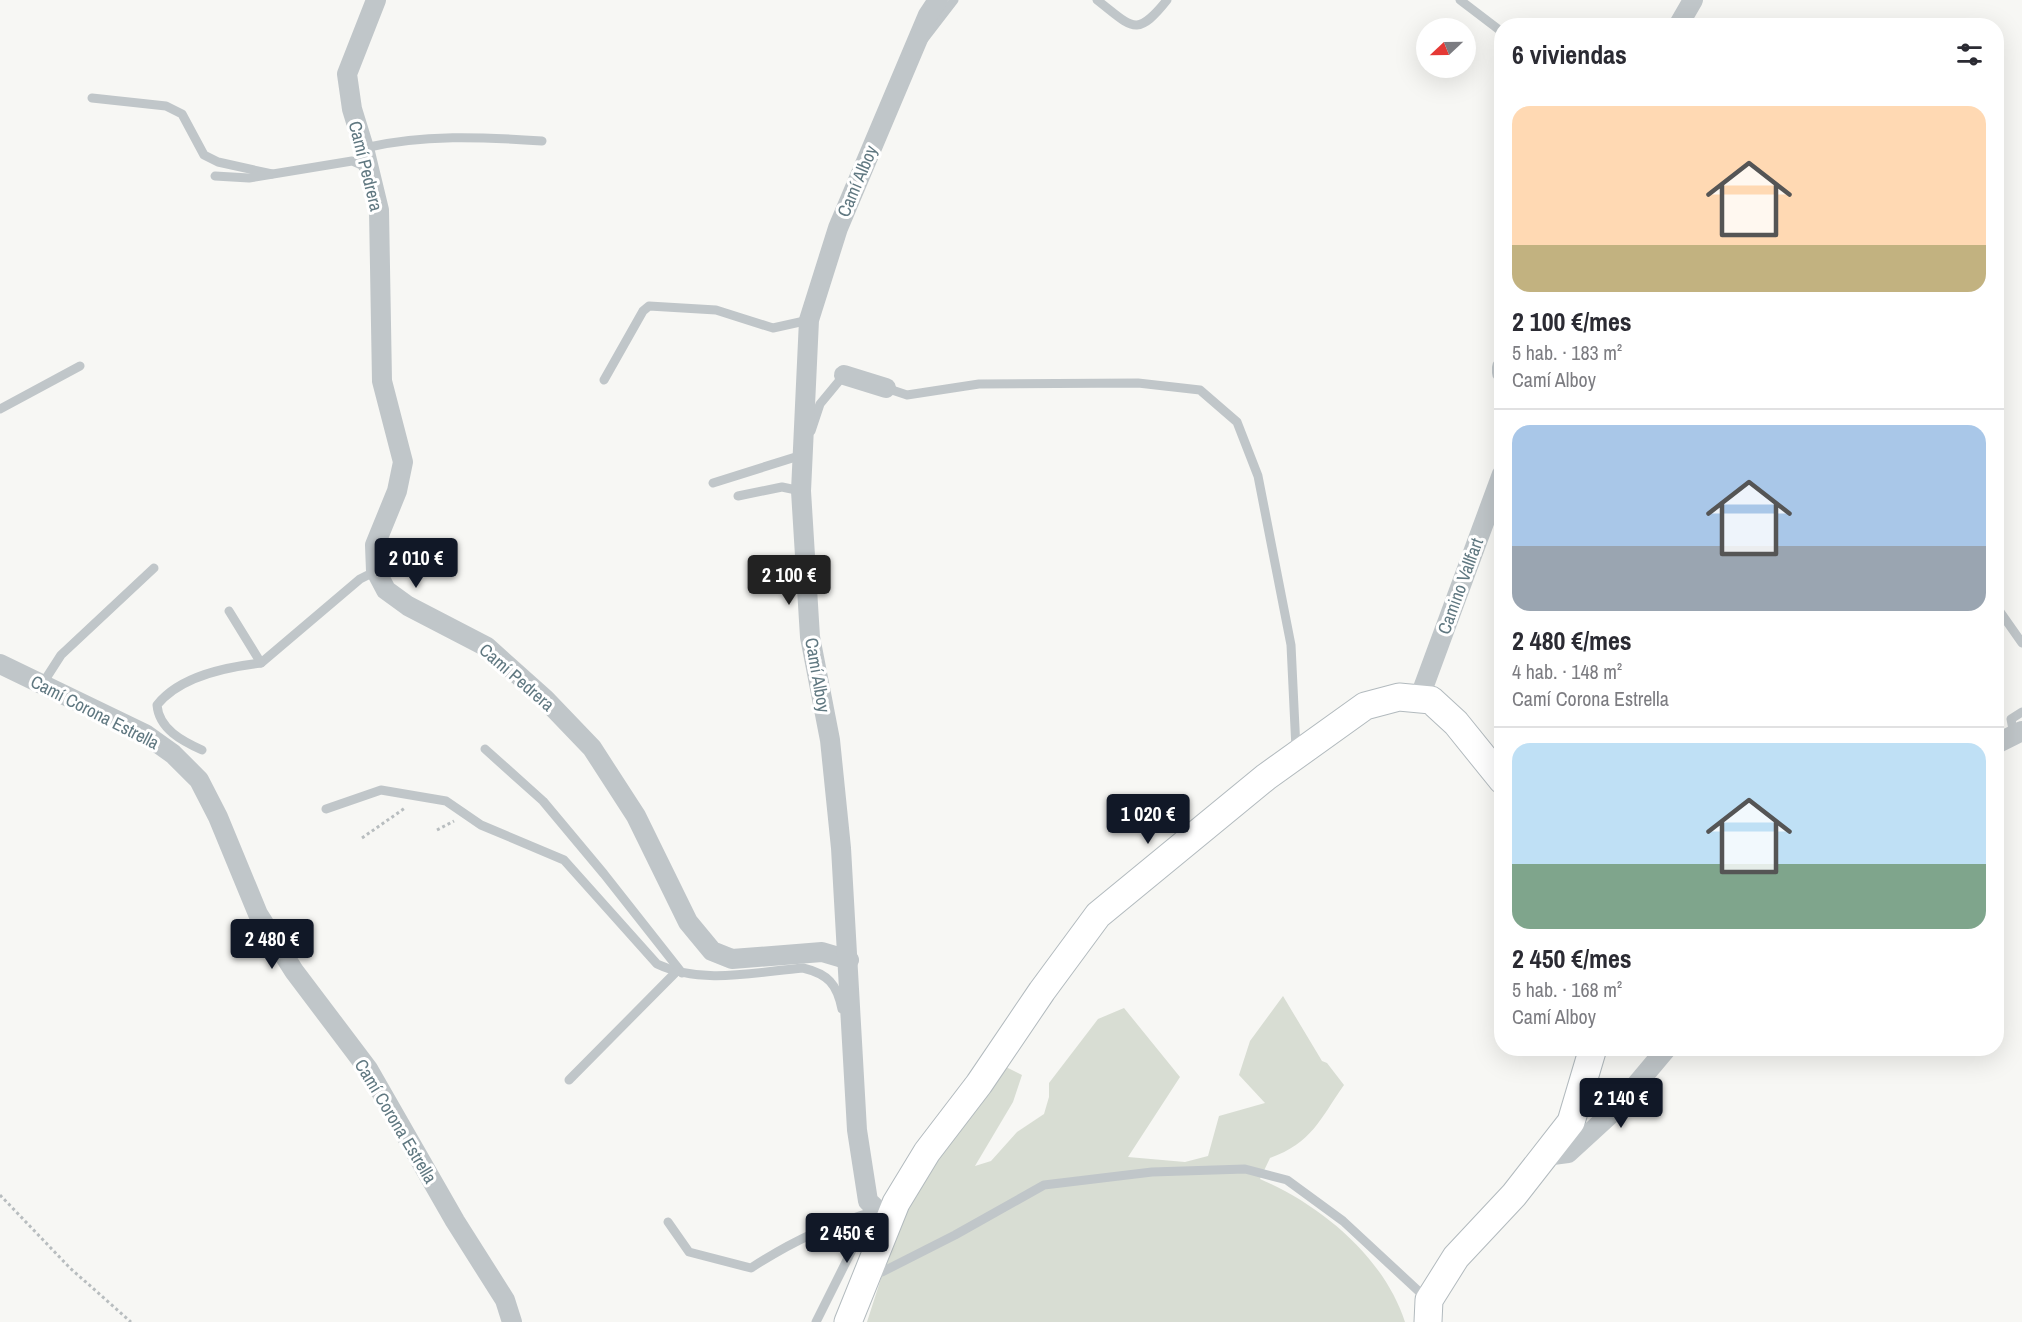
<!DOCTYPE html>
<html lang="es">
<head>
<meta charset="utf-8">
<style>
	body { margin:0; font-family:"Archivo Narrow",sans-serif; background:#f2f2f3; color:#2b2b33; height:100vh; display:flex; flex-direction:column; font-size:22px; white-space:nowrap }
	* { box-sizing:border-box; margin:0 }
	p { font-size:20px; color:#7c7c81 }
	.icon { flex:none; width:33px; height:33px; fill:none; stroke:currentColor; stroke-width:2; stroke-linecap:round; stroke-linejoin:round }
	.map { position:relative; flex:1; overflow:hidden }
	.sheet { position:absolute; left:1494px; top:18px; width:510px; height:1038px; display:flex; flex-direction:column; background:#fff; border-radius:24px; box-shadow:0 6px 24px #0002 }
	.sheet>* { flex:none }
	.needle { width:39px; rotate:248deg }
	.tools { position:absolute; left:1416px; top:18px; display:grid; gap:12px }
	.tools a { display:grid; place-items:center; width:60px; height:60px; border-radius:50%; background:#fff; box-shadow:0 6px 24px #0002; font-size:30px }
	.price { position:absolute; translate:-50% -51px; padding:0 14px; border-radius:6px; background:#111827; color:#fff; font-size:20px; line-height:39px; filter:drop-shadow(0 2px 3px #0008) }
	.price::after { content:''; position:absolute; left:50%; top:36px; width:18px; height:14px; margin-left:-9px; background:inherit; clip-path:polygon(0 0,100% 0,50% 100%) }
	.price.on { background:#222; color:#fff }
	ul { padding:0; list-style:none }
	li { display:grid; align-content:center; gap:12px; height:318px; padding:0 18px }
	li+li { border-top:2px solid #e1e1e2 }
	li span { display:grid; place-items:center; height:186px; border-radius:18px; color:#555 }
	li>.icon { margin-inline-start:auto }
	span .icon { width:108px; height:108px; fill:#fffc; stroke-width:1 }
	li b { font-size:26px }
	h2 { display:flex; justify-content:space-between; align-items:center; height:72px; padding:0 18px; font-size:26px }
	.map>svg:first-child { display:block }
</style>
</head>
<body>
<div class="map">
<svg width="2022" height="1322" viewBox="0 0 2022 1322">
	<rect width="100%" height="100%" fill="#f7f7f4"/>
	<path fill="#d8ddd3" d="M1283,996L1322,1061L1327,1063L1344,1085C1320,1119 1312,1143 1270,1158L1260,1179C1321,1205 1384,1257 1405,1322H867L903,1210L1004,1066L1022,1075L1013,1102L975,1166L991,1161L1017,1132L1044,1114L1049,1097V1083L1098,1019L1124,1008L1180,1077L1128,1157L1185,1162L1208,1156L1219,1116L1265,1103L1239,1075L1250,1041Z"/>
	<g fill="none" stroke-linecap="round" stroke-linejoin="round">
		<defs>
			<g id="secondary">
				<path d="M848,1322L896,1203L927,1152L979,1084L1042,991L1098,915L1266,777L1365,706L1399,697L1431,700L1456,723L1502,780"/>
				<path d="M1428,1322L1429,1300L1456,1257L1514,1195L1571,1122L1593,1048"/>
			</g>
		</defs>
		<use href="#secondary" stroke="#b2babe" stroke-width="29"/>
		<g stroke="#b8bdbf" stroke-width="3" stroke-dasharray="3 3" stroke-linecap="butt">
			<path d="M437,830L454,821"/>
			<path d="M362,838L405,808"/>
			<path d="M0,1195L70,1268L131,1322"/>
		</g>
		<g stroke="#c0c6c9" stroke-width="9">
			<path d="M1097,0C1132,27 1136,39 1167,0"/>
			<path d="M1460,0L1502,32"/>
			<path d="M924,39L954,0"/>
			<path d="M92,98L166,106L182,114L204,155L218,162L272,174"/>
			<path d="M364,148C423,134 482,137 542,141"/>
			<path d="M215,176L249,178L352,161L368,168"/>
			<path d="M604,380L643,311L649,306L716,310L773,328L809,320"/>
			<path d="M886,388L907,395L979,384L1138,383L1200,390L1237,422L1258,476L1291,645L1296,749"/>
			<path d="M0,409L80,366"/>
			<path d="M811,431L820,404L844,375"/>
			<path d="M713,483L802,455"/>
			<path d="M738,496L782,487L801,491"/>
			<path d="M1996,606L2022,643"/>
			<path d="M229,611L261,663L360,579L376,571"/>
			<path d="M43,683L61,655L154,568"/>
			<path d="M2014,735L2011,719L2022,712"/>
			<path d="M485,749L543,801L604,874L682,973"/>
			<path d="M202,750C182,741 159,729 157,705C180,676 226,667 261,663"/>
			<path d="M326,809L381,790L446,801L481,825L564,860L657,964C701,985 756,972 803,968C828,974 837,984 842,1009"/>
			<path d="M569,1080L676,972"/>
			<path d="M668,1222L689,1252L751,1268C796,1239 826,1226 878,1210"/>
			<path d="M872,1269L882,1272L955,1235L1044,1185L1152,1172L1245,1169L1287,1180L1343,1221L1426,1298"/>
			<path d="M816,1322L854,1246L878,1210"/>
		</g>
		<g stroke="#c0c6c9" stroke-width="20">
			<path d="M376,0L347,74L352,109L364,148L379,210L382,381L403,462L397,491L375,545L376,571L386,590L408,606L487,647L545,699L592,748L636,816L688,922L712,951L732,959L822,952L849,960"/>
			<path d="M1678,26L1693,0"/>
			<path d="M1502,367V373"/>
			<path d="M844,375L886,388"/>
			<path d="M0,664L145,734L173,754L199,780L218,817L258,914L294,971L368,1069L455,1221L505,1300L512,1322"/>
			<path d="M1419,699L1502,474"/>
			<path d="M1996,744L2022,731"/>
			<path d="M1545,1156L1568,1153L1615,1110L1667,1048"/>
			<path d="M889,1221L868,1201L857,1130L841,848L830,740L810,637L801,491L809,320L838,228L928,15L938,0"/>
		</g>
		<use href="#secondary" stroke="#fff" stroke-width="27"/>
	</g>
	<g text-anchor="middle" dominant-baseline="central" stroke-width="6" stroke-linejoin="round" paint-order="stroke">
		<g font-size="18" fill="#607881" stroke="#fff">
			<text transform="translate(366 166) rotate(76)">Camí Pedrera</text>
			<text transform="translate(857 181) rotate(-67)">Camí Alboy</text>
			<text transform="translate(1460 586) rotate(-70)">Camino Vallfart</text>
			<text transform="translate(818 675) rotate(80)">Camí Alboy</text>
			<text transform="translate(517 677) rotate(41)">Camí Pedrera</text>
			<text transform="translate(95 712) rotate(27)">Camí Corona Estrella</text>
			<text transform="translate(396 1121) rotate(59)">Camí Corona Estrella</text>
		</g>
	</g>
</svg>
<div class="tools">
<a><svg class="needle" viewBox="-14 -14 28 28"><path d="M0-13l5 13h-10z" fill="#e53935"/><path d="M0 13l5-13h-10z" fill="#7c7c81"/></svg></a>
</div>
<b class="price" style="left:416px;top:589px">2 010 €</b>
<b class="price on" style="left:789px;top:606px">2 100 €</b>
<b class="price" style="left:1148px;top:845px">1 020 €</b>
<b class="price" style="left:272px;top:970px">2 480 €</b>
<b class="price" style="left:1621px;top:1129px">2 140 €</b>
<b class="price" style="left:847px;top:1264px">2 450 €</b>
<section class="sheet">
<h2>6 viviendas<svg class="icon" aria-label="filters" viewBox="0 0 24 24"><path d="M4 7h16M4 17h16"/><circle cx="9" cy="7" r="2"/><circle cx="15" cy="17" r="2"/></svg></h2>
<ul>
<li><span style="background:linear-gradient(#ffd9b3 75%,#c2b280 0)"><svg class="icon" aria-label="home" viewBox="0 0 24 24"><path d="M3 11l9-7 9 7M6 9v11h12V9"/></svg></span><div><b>2 100 €/mes</b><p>5 hab. · 183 m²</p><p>Camí Alboy</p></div></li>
<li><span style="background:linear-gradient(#a9c7e8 65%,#9aa5b1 0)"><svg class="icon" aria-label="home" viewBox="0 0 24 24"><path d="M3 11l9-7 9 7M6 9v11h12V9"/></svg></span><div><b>2 480 €/mes</b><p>4 hab. · 148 m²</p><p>Camí Corona Estrella</p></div></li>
<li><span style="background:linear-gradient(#bfe0f5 65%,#7fa58c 0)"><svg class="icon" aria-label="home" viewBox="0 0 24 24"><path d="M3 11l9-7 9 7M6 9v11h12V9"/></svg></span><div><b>2 450 €/mes</b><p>5 hab. · 168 m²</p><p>Camí Alboy</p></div></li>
</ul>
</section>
</div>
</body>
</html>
